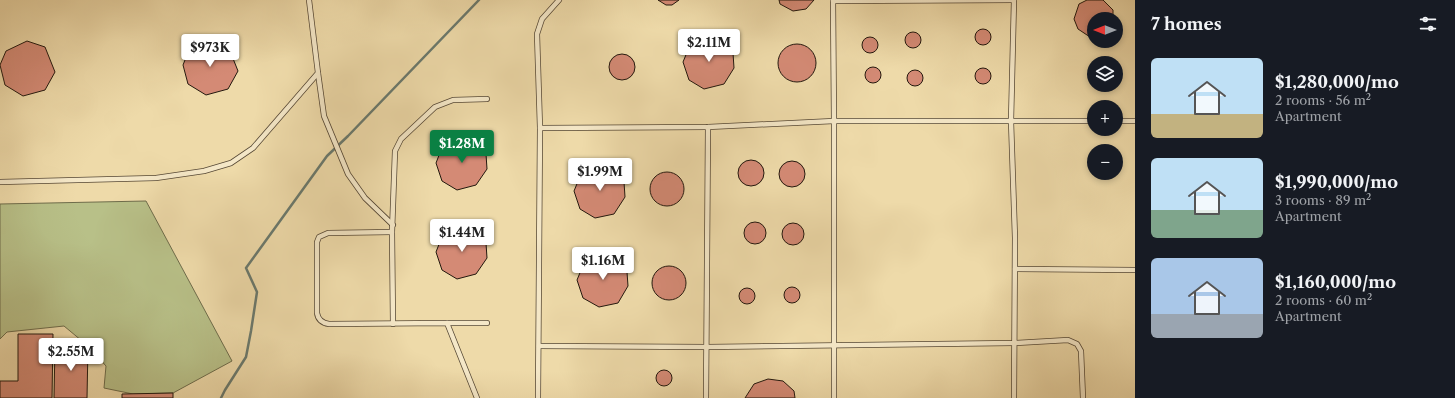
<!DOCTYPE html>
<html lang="en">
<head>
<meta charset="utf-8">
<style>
	body { margin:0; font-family:"Libre Caslon Text",serif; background:#242831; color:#f1f3f6; height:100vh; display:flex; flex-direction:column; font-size:15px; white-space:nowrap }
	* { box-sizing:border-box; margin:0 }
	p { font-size:13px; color:#9ea1a6 }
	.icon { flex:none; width:22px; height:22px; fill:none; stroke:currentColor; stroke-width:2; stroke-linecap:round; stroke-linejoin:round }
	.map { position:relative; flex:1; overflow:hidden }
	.details { display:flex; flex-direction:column; background:#171b24; width:320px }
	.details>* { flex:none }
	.needle { width:26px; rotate:270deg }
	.tools { position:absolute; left:1087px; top:12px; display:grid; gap:8px }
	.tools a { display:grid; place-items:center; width:36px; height:36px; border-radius:50%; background:#171b24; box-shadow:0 2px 6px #0003; font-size:20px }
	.price { position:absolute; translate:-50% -34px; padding:0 9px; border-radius:4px; background:#fff; color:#222; font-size:13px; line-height:26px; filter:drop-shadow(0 1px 2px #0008) }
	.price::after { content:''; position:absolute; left:50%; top:24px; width:12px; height:9px; margin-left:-6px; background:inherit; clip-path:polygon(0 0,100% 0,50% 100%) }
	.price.active { background:#0b8043; color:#fff }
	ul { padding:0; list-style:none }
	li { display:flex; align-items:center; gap:12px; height:100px; padding:0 16px }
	li span { display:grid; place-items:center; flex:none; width:112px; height:80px; border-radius:6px; color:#555 }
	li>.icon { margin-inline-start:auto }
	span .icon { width:48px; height:48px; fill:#fffc; stroke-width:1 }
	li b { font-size:17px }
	h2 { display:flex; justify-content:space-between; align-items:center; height:48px; padding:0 16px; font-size:17px }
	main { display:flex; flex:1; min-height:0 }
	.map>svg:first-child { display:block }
</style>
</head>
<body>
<main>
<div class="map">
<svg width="1135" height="398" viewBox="0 0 1135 398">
	<rect width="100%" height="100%" fill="#eedaa9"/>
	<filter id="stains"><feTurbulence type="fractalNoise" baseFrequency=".005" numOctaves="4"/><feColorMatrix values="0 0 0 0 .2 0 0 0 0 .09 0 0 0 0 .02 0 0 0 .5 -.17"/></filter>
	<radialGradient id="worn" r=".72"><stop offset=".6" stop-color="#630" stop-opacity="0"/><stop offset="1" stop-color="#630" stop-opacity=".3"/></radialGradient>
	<path fill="#b8c088" stroke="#6e6c4b" d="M146,201L232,361L173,393L133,394L104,388L106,366L88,346L64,326L7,332L0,339V204Z"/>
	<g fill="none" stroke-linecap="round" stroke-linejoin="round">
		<path stroke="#6a796d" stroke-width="2.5" d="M221,398L225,390L246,357L251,331L257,292L246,268L327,156L348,136L479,0"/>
	</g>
	<g fill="#d48a75" stroke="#23180e">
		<path d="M658,0H679L672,5H666Z"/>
		<path d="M779,0H814L806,9L793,11L780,4Z"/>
		<path d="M1087,0H1103L1113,10V19H1094V37H1090L1078,29L1074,19L1079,4Z"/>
		<circle cx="983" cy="37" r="8"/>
		<circle cx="913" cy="40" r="8"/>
		<path d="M703,37L717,38L733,53L734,68L724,84L704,89L689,80L683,62L690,45Z"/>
		<circle cx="870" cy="45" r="8"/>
		<path d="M210,40L228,46L238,71L228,89L206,95L188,84L183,65L189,50Z"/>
		<path d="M27,41L45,47L55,72L45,90L23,96L5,85L0,65L6,51Z"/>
		<circle cx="797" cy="63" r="19"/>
		<circle cx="622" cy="67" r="13"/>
		<circle cx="873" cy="75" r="8"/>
		<circle cx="983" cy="76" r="8"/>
		<circle cx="915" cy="78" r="8"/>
		<path d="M456,138L470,139L486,154L487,169L476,185L457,190L442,181L436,163L443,145Z"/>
		<circle cx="751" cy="173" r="13"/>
		<circle cx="792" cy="174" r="13"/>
		<path d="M594,167H608L624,182L625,197L614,214L595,218L580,209L574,191L581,174Z"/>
		<circle cx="667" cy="189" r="17"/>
		<circle cx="755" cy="233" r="11"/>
		<circle cx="793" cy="234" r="11"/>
		<path d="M456,227L470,228L486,243L487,258L476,274L457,279L442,270L436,252L443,234Z"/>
		<path d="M597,256L611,257L627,272L628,286L618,303L599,307L583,298L577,280L584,263Z"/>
		<circle cx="669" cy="283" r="17"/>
		<circle cx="792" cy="295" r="8"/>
		<circle cx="747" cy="296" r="8"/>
		<path d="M18,334H53L52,398H0V381H18Z"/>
		<path d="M55,345L88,346L87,398H54Z"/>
		<circle cx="664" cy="378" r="8"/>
		<path d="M768,379L783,381L794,391L795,398H745L754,384Z"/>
		<path d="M173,393V398H122V394Z"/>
	</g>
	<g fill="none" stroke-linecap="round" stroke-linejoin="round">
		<defs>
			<g id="lane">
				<path d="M833,0L834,121V398"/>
				<path d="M1014,0L1011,121L1015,238L1014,398"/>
				<path d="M833,1L1014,0"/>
				<path d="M318,73L324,116L348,174L365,198L393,225"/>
				<path d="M1116,121H1135"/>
				<path d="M540,128L708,127L834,121H1094"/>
				<path d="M0,182L156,178L204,171L231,163L253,148L318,73L309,0"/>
				<path d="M392,232L328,233L319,237L317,242V313C318,320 322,323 329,324L447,323L477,398"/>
				<path d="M1015,269L1135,270"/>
				<path d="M447,323H487"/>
				<path d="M393,324L392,232L395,151L401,139L435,107L453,100L487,99"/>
				<path d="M539,346L707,347L1014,343L1068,340L1077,344L1081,351L1083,398"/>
				<path d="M538,398L540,128L537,34L542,19L559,0"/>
				<path d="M706,398L708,127"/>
			</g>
		</defs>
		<use href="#lane" stroke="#564835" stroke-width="6"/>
		<use href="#lane" stroke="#f4e7c7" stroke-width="4.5"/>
	</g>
	<rect width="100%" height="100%" filter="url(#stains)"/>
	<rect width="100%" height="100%" fill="url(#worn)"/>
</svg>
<div class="tools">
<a><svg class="needle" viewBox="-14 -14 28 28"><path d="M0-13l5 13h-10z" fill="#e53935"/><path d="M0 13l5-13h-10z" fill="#9ea1a6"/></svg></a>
<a><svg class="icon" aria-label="layers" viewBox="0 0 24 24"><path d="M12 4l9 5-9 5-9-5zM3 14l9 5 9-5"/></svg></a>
<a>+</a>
<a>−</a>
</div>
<b class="price" style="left:709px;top:63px">$2.11M</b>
<b class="price" style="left:210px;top:68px">$973K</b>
<b class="price active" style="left:462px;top:164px">$1.28M</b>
<b class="price" style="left:600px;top:192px">$1.99M</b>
<b class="price" style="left:462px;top:253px">$1.44M</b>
<b class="price" style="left:603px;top:281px">$1.16M</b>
<b class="price" style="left:71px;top:372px">$2.55M</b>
</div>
<section class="details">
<h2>7 homes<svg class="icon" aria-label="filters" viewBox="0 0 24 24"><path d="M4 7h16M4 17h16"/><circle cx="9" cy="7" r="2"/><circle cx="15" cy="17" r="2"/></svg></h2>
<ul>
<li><span style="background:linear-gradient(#bfe0f5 70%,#c2b280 0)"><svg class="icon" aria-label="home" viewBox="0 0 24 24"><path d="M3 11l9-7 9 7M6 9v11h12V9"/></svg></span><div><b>$1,280,000/mo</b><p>2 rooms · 56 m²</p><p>Apartment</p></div></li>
<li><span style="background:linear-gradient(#bfe0f5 65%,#7fa58c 0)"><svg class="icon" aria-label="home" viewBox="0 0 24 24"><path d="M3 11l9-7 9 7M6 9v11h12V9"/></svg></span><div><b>$1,990,000/mo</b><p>3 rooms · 89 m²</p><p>Apartment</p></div></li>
<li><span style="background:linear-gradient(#a9c7e8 70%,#9aa5b1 0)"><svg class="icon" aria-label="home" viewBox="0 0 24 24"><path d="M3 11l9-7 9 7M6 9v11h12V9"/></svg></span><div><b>$1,160,000/mo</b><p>2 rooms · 60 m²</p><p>Apartment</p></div></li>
</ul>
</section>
</main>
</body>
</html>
